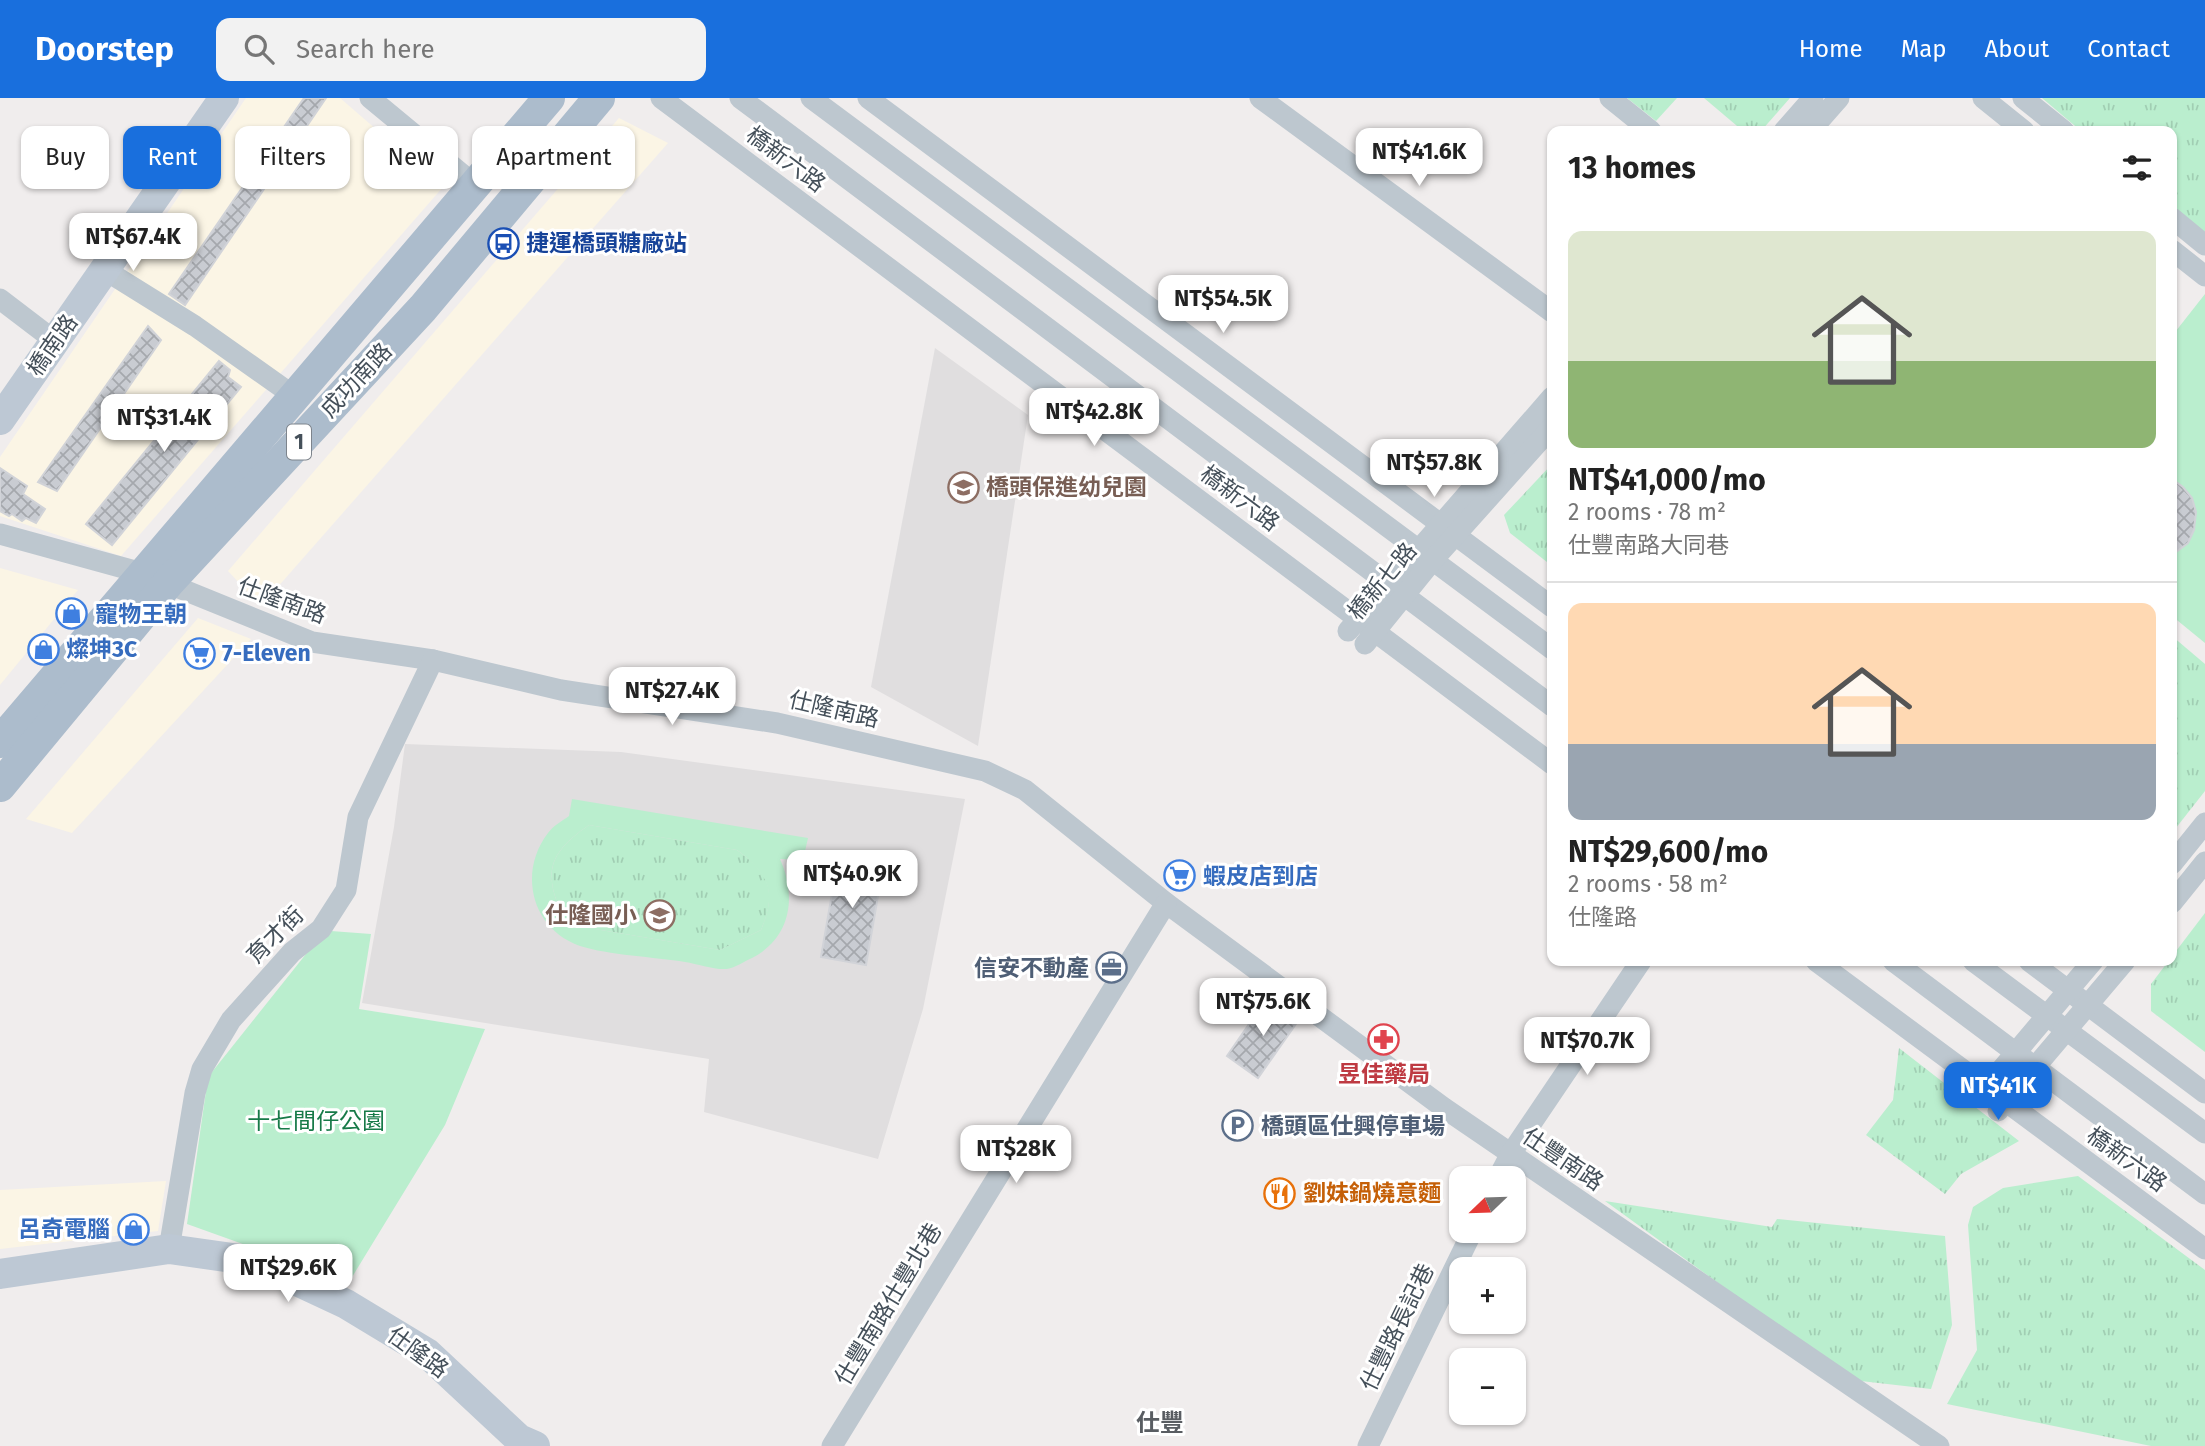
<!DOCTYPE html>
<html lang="en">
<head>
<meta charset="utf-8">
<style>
	body { margin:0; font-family:"Fira Sans","Noto Sans TC",sans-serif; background:#f2f2f2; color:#222; height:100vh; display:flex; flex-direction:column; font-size:26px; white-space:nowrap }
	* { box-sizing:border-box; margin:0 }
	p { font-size:23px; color:#767676 }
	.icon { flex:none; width:38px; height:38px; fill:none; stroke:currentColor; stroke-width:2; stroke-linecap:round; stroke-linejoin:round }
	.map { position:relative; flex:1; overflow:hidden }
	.side { position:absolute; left:1547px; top:28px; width:630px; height:840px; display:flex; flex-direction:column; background:#fff; border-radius:14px; box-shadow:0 2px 5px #0004 }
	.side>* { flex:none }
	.top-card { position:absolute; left:21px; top:28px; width:665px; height:63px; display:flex; gap:14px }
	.needle { width:46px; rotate:247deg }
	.controls { position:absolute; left:1449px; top:1068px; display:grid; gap:14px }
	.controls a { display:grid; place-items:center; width:77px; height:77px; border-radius:14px; background:#fff; box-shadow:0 2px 5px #0004; font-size:35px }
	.price { position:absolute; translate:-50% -60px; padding:0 16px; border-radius:14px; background:#fff; color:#222; font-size:23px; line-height:46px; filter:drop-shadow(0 2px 4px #0008) }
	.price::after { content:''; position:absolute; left:50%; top:42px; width:21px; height:16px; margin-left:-10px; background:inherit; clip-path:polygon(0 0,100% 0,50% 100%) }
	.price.active { background:#196fdd; color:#fff }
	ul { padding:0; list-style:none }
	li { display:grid; align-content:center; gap:14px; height:371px; padding:0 21px }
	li+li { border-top:2px solid #e0e0e0 }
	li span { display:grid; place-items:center; height:217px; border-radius:14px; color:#555 }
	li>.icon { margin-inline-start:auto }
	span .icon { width:126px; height:126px; fill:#fffc; stroke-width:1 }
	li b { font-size:30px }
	h2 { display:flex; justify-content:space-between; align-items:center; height:84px; padding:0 21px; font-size:30px }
	.pill { padding:0 24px; border-radius:14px; background:#fff; box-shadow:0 2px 5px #0004; font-size:24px; line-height:63px }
	.pill.active { background:#196fdd; color:#fff }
	header { display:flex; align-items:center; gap:42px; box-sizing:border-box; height:98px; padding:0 35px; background:#196fdd; color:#fff }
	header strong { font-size:33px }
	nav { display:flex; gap:38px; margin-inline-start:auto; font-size:24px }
	.search { width:490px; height:63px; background:#f2f2f2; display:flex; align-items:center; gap:18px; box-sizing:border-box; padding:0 24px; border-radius:14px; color:#767676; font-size:26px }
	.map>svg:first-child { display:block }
</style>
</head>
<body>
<header>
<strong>Doorstep</strong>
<div class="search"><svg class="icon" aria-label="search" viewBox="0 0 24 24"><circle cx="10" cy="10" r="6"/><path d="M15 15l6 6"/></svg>Search here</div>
<nav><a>Home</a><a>Map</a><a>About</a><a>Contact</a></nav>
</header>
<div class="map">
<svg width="2205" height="1348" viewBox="0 0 2205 1348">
	<defs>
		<pattern id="grass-tufts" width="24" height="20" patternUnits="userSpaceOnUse" patternTransform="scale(1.75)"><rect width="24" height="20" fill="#baeece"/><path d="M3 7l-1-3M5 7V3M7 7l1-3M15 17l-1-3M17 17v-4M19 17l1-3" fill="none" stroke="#a1ceb3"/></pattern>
		<pattern id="building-cross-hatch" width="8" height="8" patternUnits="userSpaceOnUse" patternTransform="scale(1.75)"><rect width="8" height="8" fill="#c9ccd2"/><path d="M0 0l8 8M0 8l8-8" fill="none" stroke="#a5a8ad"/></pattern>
	</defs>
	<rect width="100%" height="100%" fill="#f0eded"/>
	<g fill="#fbf5e5">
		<path d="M246,0H340L443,89L121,458L0,418V359Z"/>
		<path d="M619,20L668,45L261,508L228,473Z"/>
		<path d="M0,470L78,492L0,587Z"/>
		<path d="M198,520L251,541L72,735L26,721Z"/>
		<path d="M166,1083L158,1133L0,1151V1092Z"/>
	</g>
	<g fill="#e0dedf">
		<path d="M935,250L1028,317L978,648L871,589Z"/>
		<path d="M405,646L621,654L965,701L923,911L878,1061L704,1014L709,961L362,905L394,729Z"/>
	</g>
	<g fill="url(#grass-tufts)">
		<path d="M1627,0H1677L1656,23Z"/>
		<path d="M1704,0H1790L1761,33H1743Z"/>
		<path d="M2042,0H2205V137L2172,109V33H2081Z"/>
		<path d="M1552,366V468L1510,435L1504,417Z"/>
		<path d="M2172,538L2205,566V693L2172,735Z"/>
		<path d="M589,727L737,752C770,776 777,794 761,832L720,852L583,829L561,814C542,771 552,753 589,727Z"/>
		<path d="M2205,815V954L2151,913V886Z"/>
		<path d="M1899,950L2019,1043L1961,1076L1945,1096L1866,1037L1893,1002Z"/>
		<path d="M2078,1078L2205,1172V1348H2151L1947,1306L1977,1252L1968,1127L1973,1109L2003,1090Z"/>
		<path d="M1605,1103L1772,1129L1777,1121L1945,1138L1952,1227L1931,1291L1852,1282Z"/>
	</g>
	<g fill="#baeece" fill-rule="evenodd">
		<path d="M2205,196V545L2172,518V238Z"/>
		<path d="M572,701L808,740L803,762L780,761C797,799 791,840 752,860C745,863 735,870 727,871C714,872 698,866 685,864C655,859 608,857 580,848C531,831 518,774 548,735C553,728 562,723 569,718ZM589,727L737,752C769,776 777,794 761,832L720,852L583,829L561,814C542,771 552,753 589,727Z"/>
		<path d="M331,833L371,836L359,911L485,931L445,1027L349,1184L187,1126L208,979L306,856Z"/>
	</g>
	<g fill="url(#building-cross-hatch)" stroke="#d1d3d8" stroke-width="2">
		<path d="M304,0H326L185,207L169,196Z"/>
		<path d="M148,228L161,242L57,393L38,384Z"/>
		<path d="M219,263L230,272L228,279L241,289L112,447L86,426Z"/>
		<path d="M0,370L27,388L23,396L45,411L36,425L26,420L22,423L12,416L9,418L0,413Z"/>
		<path d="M2172,381L2183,389L2192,400L2196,414L2194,432L2188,445L2172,457Z"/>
		<path d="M832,762L887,768L884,789L879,792L866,867L821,859L834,784L830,782Z"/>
		<path d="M1267,900L1298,923L1258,980L1227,958Z"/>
	</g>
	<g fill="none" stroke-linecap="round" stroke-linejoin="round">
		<g stroke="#bdc7cf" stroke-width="21">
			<path d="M370,0L474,86"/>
			<path d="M661,0L1552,666"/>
			<path d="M740,0L1552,608"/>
			<path d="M811,0L1552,551"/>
			<path d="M868,0L1552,509"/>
			<path d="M1260,0L1552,214"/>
			<path d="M1610,0L1651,33"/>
			<path d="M1983,0L2024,33"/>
			<path d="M2023,0L2064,33"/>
			<path d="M1784,33L1813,0"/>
			<path d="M1810,33L1839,0"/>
			<path d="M2172,120L2205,147"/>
			<path d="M2172,152L2205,178"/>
			<path d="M105,172L195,228L294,298"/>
			<path d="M0,201L55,243"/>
			<path d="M0,436L142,475L312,544L433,562L561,592L777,625L985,673L1025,692L1166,805L1444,1010L1939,1348"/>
			<path d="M1348,533L1552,299"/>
			<path d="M1365,546L1433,462L1552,329"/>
			<path d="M2172,766L2205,725"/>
			<path d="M2172,805L2205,764"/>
			<path d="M1816,863L2205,1151"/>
			<path d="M1893,863L2205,1096"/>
			<path d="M1973,863L2205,1035"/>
			<path d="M2029,863L2205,995"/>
			<path d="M1979,998L2093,863"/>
			<path d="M1998,1013L2125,863"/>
			<path d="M1498,1080L1510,1057L1641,863"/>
			<path d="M169,1151L195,995L202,971L231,922L292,854L321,831L346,792L358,719L433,562"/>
			<path d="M832,1348L1166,805"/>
			<path d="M1368,1348L1473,1132"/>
		</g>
		<g stroke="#bdc8d4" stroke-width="30">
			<path d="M0,322L224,0"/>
			<path d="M0,1176L169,1151L254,1163L346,1206L427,1255L519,1341L535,1348"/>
		</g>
		<g stroke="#acbccc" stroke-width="32">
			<path d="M0,644L549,0"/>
			<path d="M0,688L169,484L423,210L599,0"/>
		</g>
	</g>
	<defs>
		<symbol id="bus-ring" viewBox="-11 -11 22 22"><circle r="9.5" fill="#fff" stroke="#1a4fb4" stroke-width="1.5"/><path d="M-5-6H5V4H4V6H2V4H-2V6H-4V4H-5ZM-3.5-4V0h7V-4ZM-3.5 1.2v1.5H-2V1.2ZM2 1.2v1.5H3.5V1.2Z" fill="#1a4fb4"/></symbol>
		<symbol id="school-ring" viewBox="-11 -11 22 22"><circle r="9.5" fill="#fff" stroke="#8d6e63" stroke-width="1.5"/><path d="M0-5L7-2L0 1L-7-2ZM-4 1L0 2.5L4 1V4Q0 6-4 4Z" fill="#8d6e63"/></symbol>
		<symbol id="shop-ring" viewBox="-11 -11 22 22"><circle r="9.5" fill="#fff" stroke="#3f7fe0" stroke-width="1.5"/><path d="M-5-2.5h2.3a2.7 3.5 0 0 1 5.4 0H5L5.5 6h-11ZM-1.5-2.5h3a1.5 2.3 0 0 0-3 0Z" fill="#3f7fe0"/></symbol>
		<symbol id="supermarket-ring" viewBox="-11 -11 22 22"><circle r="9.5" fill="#fff" stroke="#3f7fe0" stroke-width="1.5"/><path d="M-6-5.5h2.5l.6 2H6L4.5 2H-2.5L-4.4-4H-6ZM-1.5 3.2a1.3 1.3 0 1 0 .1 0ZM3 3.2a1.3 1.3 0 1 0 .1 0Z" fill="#3f7fe0"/></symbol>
		<symbol id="office-ring" viewBox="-11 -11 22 22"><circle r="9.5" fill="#fff" stroke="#5c6f8a" stroke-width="1.5"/><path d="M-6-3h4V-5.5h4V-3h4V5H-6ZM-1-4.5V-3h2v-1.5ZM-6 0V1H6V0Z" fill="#5c6f8a"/></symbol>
		<symbol id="pharmacy-ring" viewBox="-11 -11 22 22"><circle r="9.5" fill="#fff" stroke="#e0444e" stroke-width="1.5"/><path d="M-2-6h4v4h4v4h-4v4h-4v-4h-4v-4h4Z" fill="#e0444e"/></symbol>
		<symbol id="parking-ring" viewBox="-11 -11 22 22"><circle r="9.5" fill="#fff" stroke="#5c6f8a" stroke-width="1.5"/><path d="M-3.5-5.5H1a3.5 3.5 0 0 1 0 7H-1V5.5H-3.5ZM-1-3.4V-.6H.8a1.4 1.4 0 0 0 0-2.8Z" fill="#5c6f8a"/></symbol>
		<symbol id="restaurant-ring" viewBox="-11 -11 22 22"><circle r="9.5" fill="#fff" stroke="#e8710a" stroke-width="1.5"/><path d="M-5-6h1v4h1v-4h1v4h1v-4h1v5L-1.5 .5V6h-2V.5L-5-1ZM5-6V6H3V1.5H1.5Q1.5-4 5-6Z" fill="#e8710a"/></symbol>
	</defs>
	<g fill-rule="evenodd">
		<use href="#bus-ring" x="486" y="128" width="35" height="35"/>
		<use href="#school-ring" x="946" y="372" width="35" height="35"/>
		<use href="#shop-ring" x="54" y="498" width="35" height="35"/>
		<use href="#shop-ring" x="26" y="534" width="35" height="35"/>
		<use href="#supermarket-ring" x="182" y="538" width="35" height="35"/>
		<use href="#supermarket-ring" x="1162" y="760" width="35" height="35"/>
		<use href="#school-ring" x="642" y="800" width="35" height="35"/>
		<use href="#office-ring" x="1094" y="852" width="35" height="35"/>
		<use href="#pharmacy-ring" x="1366" y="924" width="35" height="35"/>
		<use href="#parking-ring" x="1220" y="1010" width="35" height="35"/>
		<use href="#restaurant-ring" x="1262" y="1078" width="35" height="35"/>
		<use href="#shop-ring" x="116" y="1114" width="35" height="35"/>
	</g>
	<g text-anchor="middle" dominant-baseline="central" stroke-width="6" stroke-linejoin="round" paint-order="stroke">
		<rect fill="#fff" stroke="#7d848c" stroke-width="2" x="287" y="326.5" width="24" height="35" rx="5"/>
		<g font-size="21" font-weight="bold" fill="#45505a">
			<text x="299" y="344">1</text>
		</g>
		<g font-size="23" fill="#45505a" stroke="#fff">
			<text transform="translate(786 61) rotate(37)">橋新六路</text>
			<text transform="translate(52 247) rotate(-55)">橋南路</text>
			<text transform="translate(356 282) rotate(-47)">成功南路</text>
			<text transform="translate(1240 400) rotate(37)">橋新六路</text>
			<text transform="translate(1382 483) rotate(-50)">橋新七路</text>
			<text transform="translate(282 502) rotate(20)">仕隆南路</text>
			<text transform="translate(834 611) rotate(13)">仕隆南路</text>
			<text transform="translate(275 837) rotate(-45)">育才街</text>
			<text transform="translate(1563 1061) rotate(34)">仕豐南路</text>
			<text transform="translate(2127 1061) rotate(36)">橋新六路</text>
			<text transform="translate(888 1206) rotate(-59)">仕豐南路仕豐北巷</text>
			<text transform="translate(1397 1229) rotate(-64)">仕豐路長記巷</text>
			<text transform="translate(418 1254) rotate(36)">仕隆路</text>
		</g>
		<g font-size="23" font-weight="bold" fill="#164399" stroke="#fff" text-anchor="start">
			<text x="526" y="145">捷運橋頭糖廠站</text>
		</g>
		<g font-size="23" font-weight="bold" fill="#785e54" stroke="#fff" text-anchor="start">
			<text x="986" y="389">橋頭保進幼兒園</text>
			<text x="637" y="817" text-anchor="end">仕隆國小</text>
		</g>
		<g font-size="23" font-weight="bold" fill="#366cbe" stroke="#fff" text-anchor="start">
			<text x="95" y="516">寵物王朝</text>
			<text x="66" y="551">燦坤3C</text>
			<text x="222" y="555">7-Eleven</text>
			<text x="1203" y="778">蝦皮店到店</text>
			<text x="110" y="1131" text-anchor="end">呂奇電腦</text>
		</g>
		<g font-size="23" font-weight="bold" fill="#4e5e75" stroke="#fff" text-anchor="end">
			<text x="1089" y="870">信安不動產</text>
			<text x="1261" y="1028" text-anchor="start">橋頭區仕興停車場</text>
		</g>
		<g font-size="23" font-weight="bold" fill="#be3a42" stroke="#fff">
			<text x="1384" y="976">昱佳藥局</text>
		</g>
		<g font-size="23" fill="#177a48" stroke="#fff">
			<text x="316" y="1023">十七間仔公園</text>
		</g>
		<g font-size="23" font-weight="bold" fill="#c56008" stroke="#fff" text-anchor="start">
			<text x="1303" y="1095">劉妹鍋燒意麵</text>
		</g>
		<g font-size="24" font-weight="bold" fill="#595d62" stroke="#fff">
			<text x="1160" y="1325">仕豐</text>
		</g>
	</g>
</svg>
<div class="controls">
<a><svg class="needle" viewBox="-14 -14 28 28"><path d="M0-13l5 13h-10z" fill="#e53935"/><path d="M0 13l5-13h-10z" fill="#767676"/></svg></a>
<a>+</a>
<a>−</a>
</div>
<b class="price" style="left:1419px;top:90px">NT$41.6K</b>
<b class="price" style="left:133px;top:175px">NT$67.4K</b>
<b class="price" style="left:1223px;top:237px">NT$54.5K</b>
<b class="price" style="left:1094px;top:350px">NT$42.8K</b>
<b class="price" style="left:164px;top:356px">NT$31.4K</b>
<b class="price" style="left:1434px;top:401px">NT$57.8K</b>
<b class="price" style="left:672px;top:629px">NT$27.4K</b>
<b class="price" style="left:852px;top:812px">NT$40.9K</b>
<b class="price" style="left:1263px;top:940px">NT$75.6K</b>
<b class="price" style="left:1587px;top:979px">NT$70.7K</b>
<b class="price active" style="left:1998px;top:1024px">NT$41K</b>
<b class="price" style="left:1016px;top:1087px">NT$28K</b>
<b class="price" style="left:288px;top:1206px">NT$29.6K</b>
<div class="top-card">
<a class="pill">Buy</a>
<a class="pill active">Rent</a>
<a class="pill">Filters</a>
<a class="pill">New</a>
<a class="pill">Apartment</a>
</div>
<section class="side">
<h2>13 homes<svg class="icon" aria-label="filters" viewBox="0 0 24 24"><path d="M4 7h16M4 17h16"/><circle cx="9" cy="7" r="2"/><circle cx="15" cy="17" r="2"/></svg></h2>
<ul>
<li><span style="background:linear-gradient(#dfe7d0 60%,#8fb573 0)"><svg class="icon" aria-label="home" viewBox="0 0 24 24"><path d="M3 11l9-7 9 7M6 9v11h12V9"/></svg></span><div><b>NT$41,000/mo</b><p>2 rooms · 78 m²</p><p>仕豐南路大同巷</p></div></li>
<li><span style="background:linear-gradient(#ffd9b3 65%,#9aa5b1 0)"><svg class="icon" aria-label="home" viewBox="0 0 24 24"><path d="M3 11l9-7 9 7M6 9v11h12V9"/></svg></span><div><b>NT$29,600/mo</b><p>2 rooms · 58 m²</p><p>仕隆路</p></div></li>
</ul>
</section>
</div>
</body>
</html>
